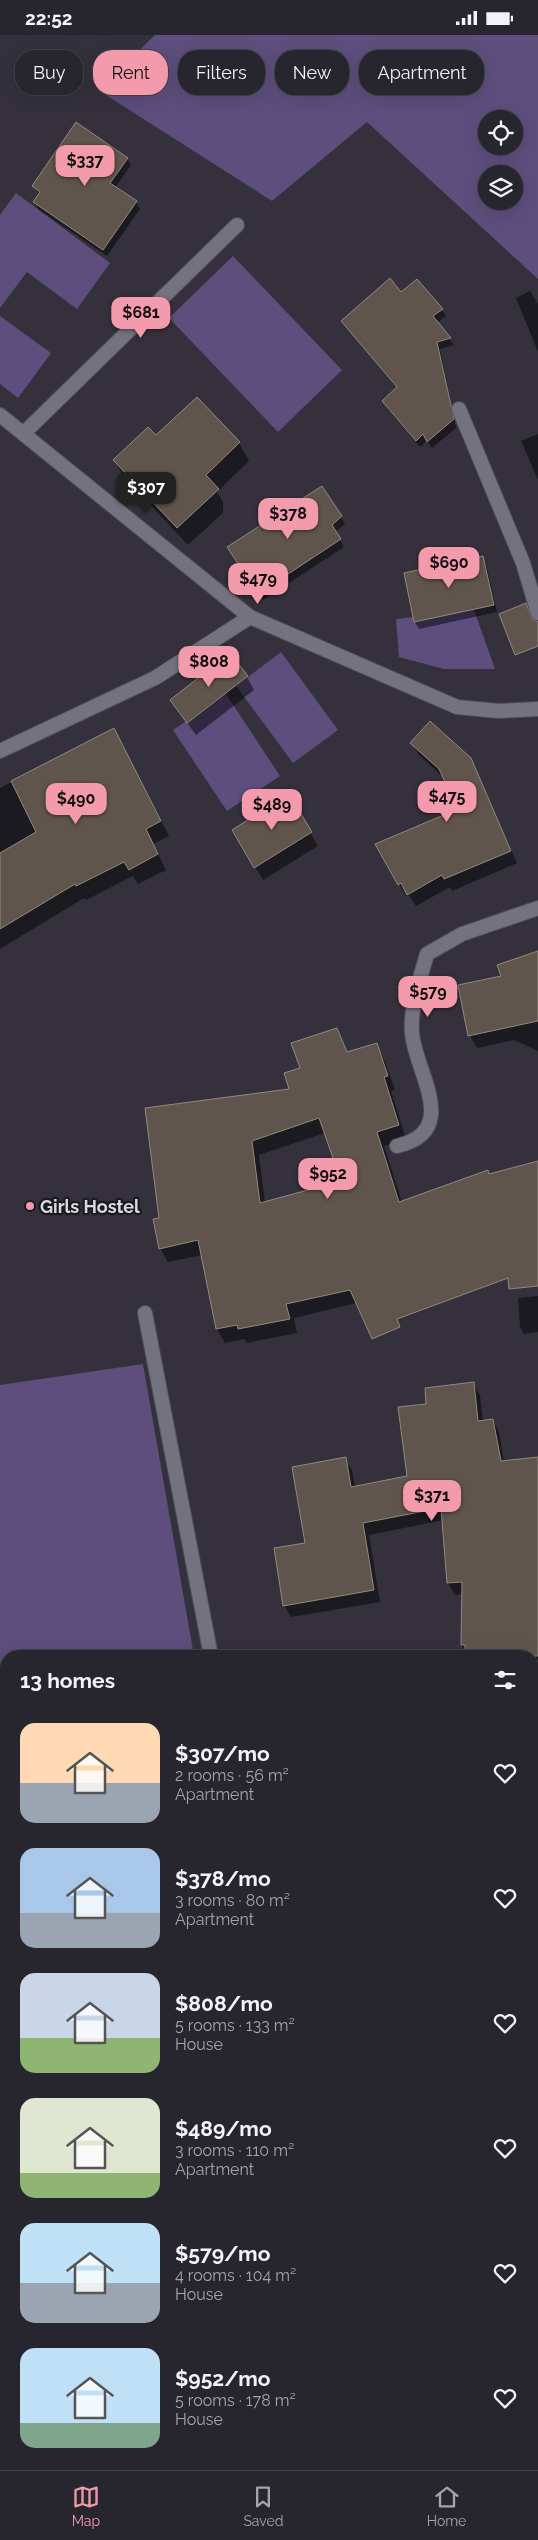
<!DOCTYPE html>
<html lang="en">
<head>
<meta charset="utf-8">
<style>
	body { margin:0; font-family:Raleway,sans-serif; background:#2f2d35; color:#f1f3f6; height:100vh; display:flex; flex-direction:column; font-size:19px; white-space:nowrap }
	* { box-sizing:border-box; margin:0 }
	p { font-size:16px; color:#a4a5aa }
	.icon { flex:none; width:28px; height:28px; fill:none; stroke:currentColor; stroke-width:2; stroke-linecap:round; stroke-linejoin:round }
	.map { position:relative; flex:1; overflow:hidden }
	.side { position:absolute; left:0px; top:1615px; width:539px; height:820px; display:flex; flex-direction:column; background:#27252d; border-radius:20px 20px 0 0; box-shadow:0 5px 20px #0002,0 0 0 1px #434249 }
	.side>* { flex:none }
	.top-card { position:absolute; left:15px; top:15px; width:509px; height:45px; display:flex; gap:10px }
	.controls { position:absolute; left:478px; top:75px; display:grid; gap:10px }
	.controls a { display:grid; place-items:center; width:45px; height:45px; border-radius:50%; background:#27252d; box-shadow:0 5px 20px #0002,0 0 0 1px #434249; font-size:25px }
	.price { position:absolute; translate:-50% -42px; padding:0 11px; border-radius:10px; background:#f39aac; color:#111; font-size:16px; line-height:32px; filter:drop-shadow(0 1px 2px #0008) }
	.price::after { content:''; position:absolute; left:50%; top:30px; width:15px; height:11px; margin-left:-8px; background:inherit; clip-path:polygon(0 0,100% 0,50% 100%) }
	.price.selected { background:#222; color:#fff }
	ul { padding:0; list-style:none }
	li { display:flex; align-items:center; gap:15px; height:125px; padding:0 20px }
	li span { display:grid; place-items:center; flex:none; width:140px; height:100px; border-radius:15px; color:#555 }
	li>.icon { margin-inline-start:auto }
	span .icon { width:60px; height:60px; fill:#fffc; stroke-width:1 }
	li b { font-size:21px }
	h2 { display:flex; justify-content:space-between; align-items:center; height:60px; padding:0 20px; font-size:21px }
	.tag { padding:0 18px; border-radius:20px; background:#27252d; box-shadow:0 5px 20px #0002,0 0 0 1px #434249; font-size:18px; line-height:45px }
	.tag.selected { background:#f39aac; color:#111 }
	.status { display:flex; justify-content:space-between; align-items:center; height:35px; padding:0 25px; background:#27252d; direction:ltr }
	.status svg { height:14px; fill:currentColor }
	.menu { display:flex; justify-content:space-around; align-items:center; height:70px; border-top:1px solid #434249; background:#27252d; font-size:14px; color:#a4a5aa }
	.menu a { display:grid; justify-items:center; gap:2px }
	.menu .selected { color:#f39aac }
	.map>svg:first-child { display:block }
</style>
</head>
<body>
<div class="status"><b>22:52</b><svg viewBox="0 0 49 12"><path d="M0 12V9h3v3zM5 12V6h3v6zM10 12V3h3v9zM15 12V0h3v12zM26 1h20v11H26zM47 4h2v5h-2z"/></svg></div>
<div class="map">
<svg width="538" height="2435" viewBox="0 0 538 2435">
	<rect width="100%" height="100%" fill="#34313c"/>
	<g fill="#5d4e7d" fill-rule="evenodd">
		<path d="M155,0H538V244L367,87L272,166L98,55ZM486,84H514V111H486ZM486,139H514V166H486Z"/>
		<path d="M16,158L110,228L77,274L27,237L0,273V180Z"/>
		<path d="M233,221L342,335L278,397L169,283Z"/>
		<path d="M0,281L51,318L18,363L0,349Z"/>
		<path d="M474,575L495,634H444L399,622L396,584Z"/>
		<path d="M281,617L338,695L293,728L236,651Z"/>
		<path d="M226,659L280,741L227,776L173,695Z"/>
		<path d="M143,1329L194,1621H6V1681H0V1350Z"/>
		<path d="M0,2401L6,2405L7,2431L0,2429Z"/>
	</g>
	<g fill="#0007" fill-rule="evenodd">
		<path d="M127,123L131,130L115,153L136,167L140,174L107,221L38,174L34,167L40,160L33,151Z"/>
		<path d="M530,256L538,269V317L516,263Z"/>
		<path d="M401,259L442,275L446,281L437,288L454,310L440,314L456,393L432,413L427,406L420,412L387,373L383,366L397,353L342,286Z"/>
		<path d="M197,364L239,408L249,426L217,457L223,467V478L188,510L125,443L114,426L156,402Z"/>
		<path d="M538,399V445L521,406Z"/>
		<path d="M341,482L345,489L335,497L344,512L263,565L233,519Z"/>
		<path d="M482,522L486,529L497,577L419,594L415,587Z"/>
		<path d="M247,642L254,655L196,700L171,666Z"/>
		<path d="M113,694L169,801L153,809L166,835L138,849L133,841L86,865L84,863L0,914V753Z"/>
		<path d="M412,708L470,724L517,828L452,856L450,852L416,871L409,860L406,861L377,810L460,775L445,744L419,720Z"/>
		<path d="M289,761L318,811L263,845L233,796Z"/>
		<path d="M538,918V1016L514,1005L477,1013L470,1000L503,942Z"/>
		<path d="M336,995L348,1018L376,1010L384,1024L395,1055L391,1056L406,1104L384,1111L402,1167L538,1127V1224L294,1283L297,1298L247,1308L244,1304L225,1308L217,1294L202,1220L168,1227L160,1213V1184L291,1055L302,1034ZM325,1098L342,1147L265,1168L259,1120Z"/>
		<path d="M538,1261V1297L524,1299L520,1292L518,1263Z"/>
		<path d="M473,1349L480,1360L483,1387L493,1385L499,1397L504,1426L538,1423V1658H532V1621H466L462,1610L463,1559L455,1560L448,1548L444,1485L369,1500L380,1567L291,1582L284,1570L307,1509L345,1424L352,1435L355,1452L409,1442L428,1370Z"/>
		<path d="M2,1883H6V2090L1,2082L0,2063V1893Z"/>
		<path d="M532,1946H538V1999H533L532,2039Z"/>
		<path d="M532,2050L534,2056H538V2407L532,2408Z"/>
		<path d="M6,2100V2410L0,2411V2111H2V2101Z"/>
		<path d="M16,2429H265L267,2435H19Z"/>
		<path d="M322,2429H453L454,2435H409L407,2432L402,2435H322Z"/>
	</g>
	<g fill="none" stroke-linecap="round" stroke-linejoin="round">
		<g stroke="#000f49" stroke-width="11">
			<path d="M0,1720L6,1719"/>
			<path d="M0,2321H3L5,2325L6,2391"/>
			<path d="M0,2400H6"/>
			<path d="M408,2429V2435"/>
			<path d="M8,2435L9,2429"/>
			<path d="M217,2435L218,2429"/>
		</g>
	</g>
	<g fill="#60554c" stroke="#94887e" fill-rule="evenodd">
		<path d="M76,87L128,123L110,148L137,166L103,215L33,167L40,157L32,151Z"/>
		<path d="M390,243L401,257L417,244L443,274L433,281L451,303L437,307L454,384L427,407L423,399L416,406L382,366L397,352L341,286Z"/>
		<path d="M197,362L240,407L206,440L219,454L177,493L113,425L148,392L156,400Z"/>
		<path d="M322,451L342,481L332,490L341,504L258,559L227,512Z"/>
		<path d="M483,521L494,570L414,587L404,538Z"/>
		<path d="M526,568L532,584L538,587V611L515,620L499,579Z"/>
		<path d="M230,618L248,641L187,688L170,665Z"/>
		<path d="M430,686L471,723L511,816L444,844L442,840L407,860L401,848L398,850L375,809L458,774L439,734L410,708Z"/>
		<path d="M114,693L161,786L146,794L158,819L129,835L124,827L76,851L75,849L0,894V818L36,797L11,746Z"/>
		<path d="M289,759L312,797L254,833L232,795Z"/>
		<path d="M538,916V986L468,1001L458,950L501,941L497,930Z"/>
		<path d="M337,993L347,1017L377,1008L388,1041L384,1042L399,1090L377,1097L399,1167L488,1135L489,1139L538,1126V1251L509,1254L508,1243L397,1284L400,1292L372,1304L350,1255L286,1269L290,1284L238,1294L237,1290L216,1294L198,1205L159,1214L153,1184L159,1183L145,1073L289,1054L284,1038L300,1033L291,1008ZM319,1083L341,1146L260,1168L252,1106Z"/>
		<path d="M474,1347L478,1386L493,1384L501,1426L538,1422V1621H465V1610H461L462,1547L447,1548L441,1473L363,1488L374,1555L283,1571L274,1513L305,1508L292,1432L346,1422L351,1452L407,1441L398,1372L426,1369L425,1353Z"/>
	</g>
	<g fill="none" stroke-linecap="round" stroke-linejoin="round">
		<defs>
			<g id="service">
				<path d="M459,374L523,528L538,578"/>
				<path d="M532,1661L538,1660"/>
			</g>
			<g id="minor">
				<path d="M0,380L250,582"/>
				<path d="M24,398L237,190"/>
				<path d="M0,716L155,643L250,582L457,672L498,676L538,674"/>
				<path d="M397,1111C462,1096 415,1037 412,998C410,972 420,944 427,919L462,899L538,873"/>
				<path d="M145,1278L211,1621"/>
				<path d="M538,1670L536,1674L538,1684"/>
				<path d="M532,1750H538"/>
				<path d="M0,1793L6,1794"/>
				<path d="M532,2032L538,2031"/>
				<path d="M0,2091L6,2090"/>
				<path d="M400,2429V2435"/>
			</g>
			<g id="tertiary">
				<path d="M532,1702L538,1701"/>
				<path d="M0,1752L6,1751"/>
			</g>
		</defs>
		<use href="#service" stroke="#514f58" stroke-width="16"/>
		<use href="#minor" stroke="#514f58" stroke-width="16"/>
		<use href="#tertiary" stroke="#514f58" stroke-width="16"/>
		<use href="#service" stroke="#75727f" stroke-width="14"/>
		<use href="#minor" stroke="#75727f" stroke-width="14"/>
		<use href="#tertiary" stroke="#75727f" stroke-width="14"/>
	</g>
	<circle fill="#f39aac" stroke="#1b1a1f" stroke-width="2" cx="30" cy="1171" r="5"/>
	<g text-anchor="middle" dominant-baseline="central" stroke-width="4.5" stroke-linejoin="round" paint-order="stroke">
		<g font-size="18" font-weight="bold" fill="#dad9e0" stroke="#1b1a1f" text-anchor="start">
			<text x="40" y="1171">Girls Hostel</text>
		</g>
	</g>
</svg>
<div class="controls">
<a><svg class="icon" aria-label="locate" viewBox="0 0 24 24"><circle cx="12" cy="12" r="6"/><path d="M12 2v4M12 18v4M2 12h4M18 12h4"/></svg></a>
<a><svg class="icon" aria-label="layers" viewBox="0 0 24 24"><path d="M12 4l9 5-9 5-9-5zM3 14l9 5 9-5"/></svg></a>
</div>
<b class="price" style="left:85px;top:152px">$337</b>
<b class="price" style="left:141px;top:304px">$681</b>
<b class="price selected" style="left:146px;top:479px">$307</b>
<b class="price" style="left:288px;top:505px">$378</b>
<b class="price" style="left:449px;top:554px">$690</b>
<b class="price" style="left:258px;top:570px">$479</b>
<b class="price" style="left:209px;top:653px">$808</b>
<b class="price" style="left:447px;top:788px">$475</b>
<b class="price" style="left:76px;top:790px">$490</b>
<b class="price" style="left:272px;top:796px">$489</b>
<b class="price" style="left:428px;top:983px">$579</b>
<b class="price" style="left:328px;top:1165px">$952</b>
<b class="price" style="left:432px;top:1487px">$371</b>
<div class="top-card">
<a class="tag">Buy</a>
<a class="tag selected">Rent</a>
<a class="tag">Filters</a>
<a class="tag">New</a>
<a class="tag">Apartment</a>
</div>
<section class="side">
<h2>13 homes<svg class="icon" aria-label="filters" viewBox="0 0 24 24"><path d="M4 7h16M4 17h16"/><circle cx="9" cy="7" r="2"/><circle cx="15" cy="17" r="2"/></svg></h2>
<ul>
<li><span style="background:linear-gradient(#ffd9b3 60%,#9aa5b1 0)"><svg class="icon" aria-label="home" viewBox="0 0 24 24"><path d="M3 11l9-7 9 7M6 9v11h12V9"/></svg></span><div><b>$307/mo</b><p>2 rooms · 56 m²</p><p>Apartment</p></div><svg class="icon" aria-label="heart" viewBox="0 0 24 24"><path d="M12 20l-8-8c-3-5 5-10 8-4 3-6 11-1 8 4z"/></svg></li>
<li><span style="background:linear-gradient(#a9c7e8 65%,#9aa5b1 0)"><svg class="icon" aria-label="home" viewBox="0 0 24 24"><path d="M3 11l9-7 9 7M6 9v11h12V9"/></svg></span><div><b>$378/mo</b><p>3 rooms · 80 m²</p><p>Apartment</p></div><svg class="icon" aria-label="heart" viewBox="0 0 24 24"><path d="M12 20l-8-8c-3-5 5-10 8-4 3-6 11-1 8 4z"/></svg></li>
<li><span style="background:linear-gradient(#c9d6e8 65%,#8fb573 0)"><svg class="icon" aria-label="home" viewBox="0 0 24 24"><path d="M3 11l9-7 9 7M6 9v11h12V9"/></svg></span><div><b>$808/mo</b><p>5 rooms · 133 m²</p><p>House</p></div><svg class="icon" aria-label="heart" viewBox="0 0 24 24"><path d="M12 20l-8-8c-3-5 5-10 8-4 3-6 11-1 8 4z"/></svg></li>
<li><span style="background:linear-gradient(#dfe7d0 75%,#8fb573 0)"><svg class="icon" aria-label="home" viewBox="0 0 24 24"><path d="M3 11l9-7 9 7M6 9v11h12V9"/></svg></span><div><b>$489/mo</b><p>3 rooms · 110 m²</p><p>Apartment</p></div><svg class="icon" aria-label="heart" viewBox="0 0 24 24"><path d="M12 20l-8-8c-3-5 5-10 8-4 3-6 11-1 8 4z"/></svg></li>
<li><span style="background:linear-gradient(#bfe0f5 60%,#9aa5b1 0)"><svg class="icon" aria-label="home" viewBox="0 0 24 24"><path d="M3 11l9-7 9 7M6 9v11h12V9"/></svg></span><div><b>$579/mo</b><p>4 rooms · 104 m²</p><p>House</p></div><svg class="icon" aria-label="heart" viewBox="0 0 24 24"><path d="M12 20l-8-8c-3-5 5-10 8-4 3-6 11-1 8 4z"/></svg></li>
<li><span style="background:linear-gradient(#bfe0f5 75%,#7fa58c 0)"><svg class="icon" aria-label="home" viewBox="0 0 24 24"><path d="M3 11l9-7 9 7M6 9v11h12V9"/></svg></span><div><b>$952/mo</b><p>5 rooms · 178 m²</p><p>House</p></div><svg class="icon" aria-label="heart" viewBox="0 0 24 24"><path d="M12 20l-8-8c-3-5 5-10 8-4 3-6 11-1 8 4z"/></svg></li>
</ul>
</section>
</div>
<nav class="menu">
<a class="selected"><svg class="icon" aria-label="map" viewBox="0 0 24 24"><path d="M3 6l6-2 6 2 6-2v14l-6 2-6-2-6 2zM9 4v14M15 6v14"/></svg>Map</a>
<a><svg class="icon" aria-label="saved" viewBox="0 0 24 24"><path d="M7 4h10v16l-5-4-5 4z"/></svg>Saved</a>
<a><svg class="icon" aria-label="home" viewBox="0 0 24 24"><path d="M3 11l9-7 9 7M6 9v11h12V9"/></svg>Home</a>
</nav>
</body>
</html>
